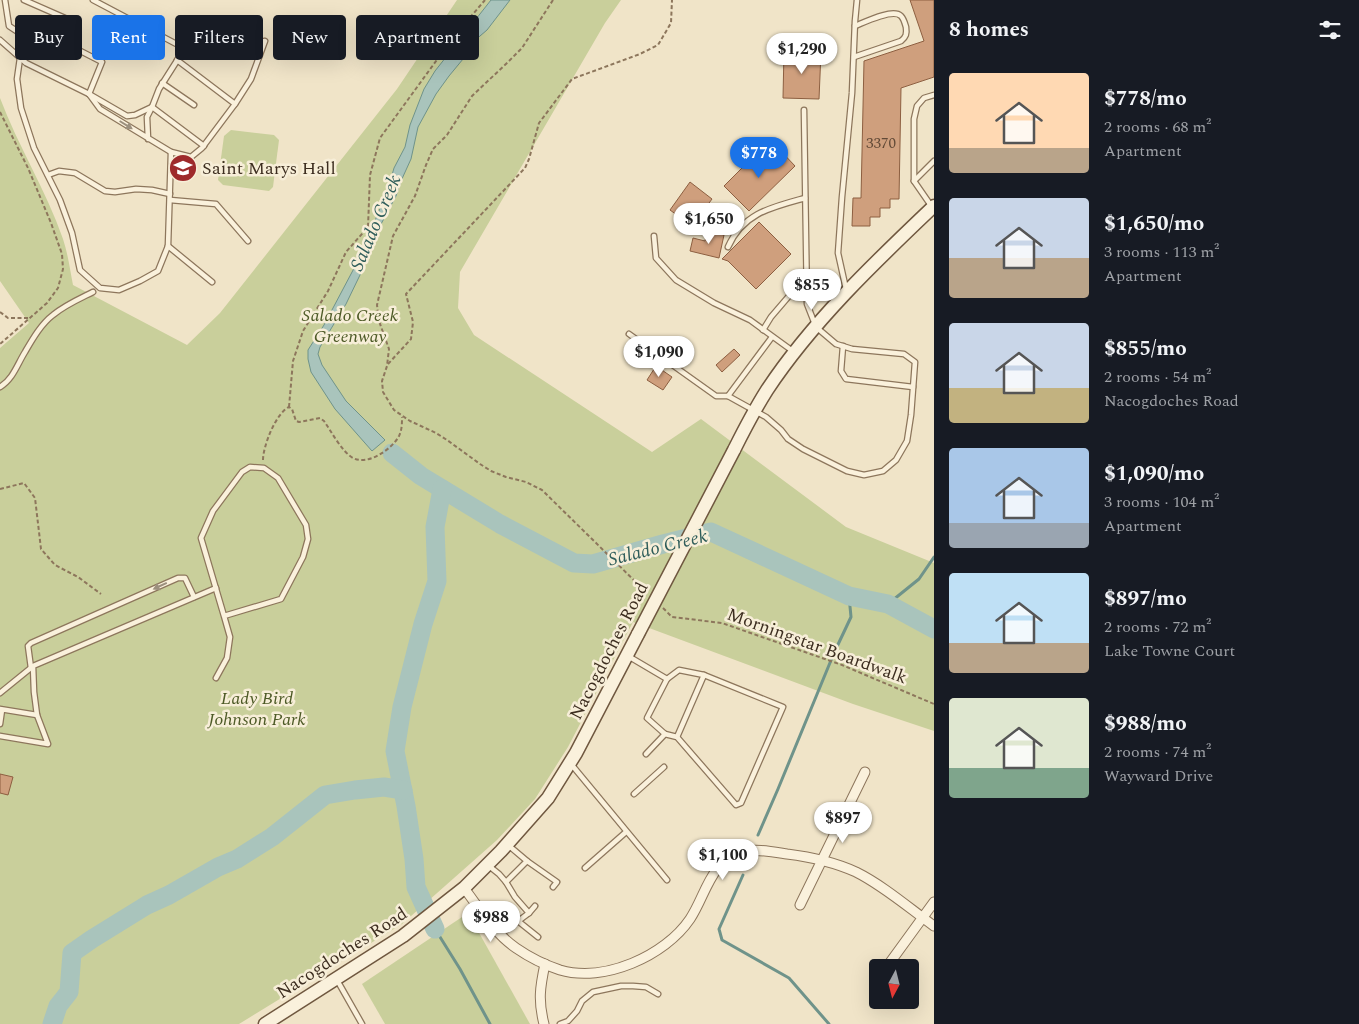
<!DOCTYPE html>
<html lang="en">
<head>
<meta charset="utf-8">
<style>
	body { margin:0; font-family:Spectral,serif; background:#20242c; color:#f1f3f6; height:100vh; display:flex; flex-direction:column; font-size:19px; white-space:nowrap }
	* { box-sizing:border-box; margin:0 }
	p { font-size:16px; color:#9ea1a6 }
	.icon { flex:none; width:28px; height:28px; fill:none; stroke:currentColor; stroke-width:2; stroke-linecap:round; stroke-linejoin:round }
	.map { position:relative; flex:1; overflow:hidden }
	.details { display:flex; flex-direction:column; background:#171b24; width:425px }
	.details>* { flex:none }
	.banner { position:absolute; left:15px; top:15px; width:475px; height:45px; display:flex; gap:10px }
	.needle { width:32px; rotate:187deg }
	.fabs { position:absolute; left:869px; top:959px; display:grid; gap:10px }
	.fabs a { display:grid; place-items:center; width:50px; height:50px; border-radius:5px; background:#171b24; box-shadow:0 5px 20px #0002; font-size:25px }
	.price { position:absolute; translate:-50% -42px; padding:0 11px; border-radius:18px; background:#fff; color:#222; font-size:16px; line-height:32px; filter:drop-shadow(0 1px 2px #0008) }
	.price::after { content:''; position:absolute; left:50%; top:30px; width:15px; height:11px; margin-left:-8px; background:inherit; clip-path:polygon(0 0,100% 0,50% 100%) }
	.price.selected { background:#1a73e8; color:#fff }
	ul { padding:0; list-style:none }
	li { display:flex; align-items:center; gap:15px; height:125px; padding:0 15px }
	li span { display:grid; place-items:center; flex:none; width:140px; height:100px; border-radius:5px; color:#555 }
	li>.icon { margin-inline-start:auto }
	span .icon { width:60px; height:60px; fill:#fffc; stroke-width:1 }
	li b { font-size:21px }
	h2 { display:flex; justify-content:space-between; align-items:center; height:60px; padding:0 15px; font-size:21px }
	.chip { padding:0 18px; border-radius:5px; background:#171b24; box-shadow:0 5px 20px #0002; font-size:18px; line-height:45px }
	.chip.selected { background:#1a73e8; color:#fff }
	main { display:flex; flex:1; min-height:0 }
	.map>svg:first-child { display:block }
</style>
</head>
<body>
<main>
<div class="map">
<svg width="934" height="1024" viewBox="0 0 934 1024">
	<rect width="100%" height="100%" fill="#f0e4c8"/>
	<g fill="#c9cf9b">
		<path d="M457,0H621L605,23L460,272L458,308L474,335L652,452L701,419L846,527L934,563V731L853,704L633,622L568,747L535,799L497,840L402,924L239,1024H0V348L29,323L0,281V98C18,146 46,190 63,239C68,254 70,270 73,285L187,345L220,313L397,89Z"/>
		<path d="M231,130L274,135L279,140L273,187L269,191L223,185L218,180L224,136Z"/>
		<path d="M468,913L530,1024H385L362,984Z"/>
	</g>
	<path fill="#a9c4bc" stroke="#6f938a" d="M491,0H510L487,30L473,42L468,53L449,76L436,94L418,127L411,159L401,181L396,196L380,226L360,275L346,304L320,347L318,354L322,365L346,401L385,440L372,451L335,409L311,372L308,359V350L324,325L360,257L388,189L394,168L405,147L410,125L424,89L435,71Z"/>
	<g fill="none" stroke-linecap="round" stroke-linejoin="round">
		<g stroke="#6f938a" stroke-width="3">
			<path d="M888,604L919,579L934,557"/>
			<path d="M758,835L778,789L834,653L851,617L849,596"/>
			<path d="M743,875L719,929L722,940L789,978L829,1024"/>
			<path d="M435,929L460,969L490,1024"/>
		</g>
		<g stroke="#a9c4bc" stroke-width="19">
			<path d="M392,453L421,476L500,524L574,563L593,564L663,544L711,532L849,596L888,604L934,629"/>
			<path d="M435,929L416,887L414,859L406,806L395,751L402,707L423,624L437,581L435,527L442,489"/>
			<path d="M52,1024L58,1006L69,992L72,953L92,939L147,905L169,895L218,867L237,859L272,837L325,795L355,790L384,787L403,790"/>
		</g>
	</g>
	<g fill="#cf9f7d" stroke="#8d5f41">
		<path d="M910,0H934V77L901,88L899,199H890V208H880V217H870V226H852L853,198H861L864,61L924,41Z"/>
		<path d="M784,51L821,52L819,99L783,98Z"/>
		<path d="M779,149L795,166L749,211L724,186L756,154L765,163Z"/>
		<path d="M690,182L712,199L692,226L670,210Z"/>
		<path d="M759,222L791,254L756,289L728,261L722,259Z"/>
		<path d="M707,231L724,235L719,258L690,251L693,238L705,241Z"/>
		<path d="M734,349L740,355L722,372L716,365Z"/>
		<path d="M656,366L672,377L663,390L647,380Z"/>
		<path d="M0,774L13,777L8,795L0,793Z"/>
	</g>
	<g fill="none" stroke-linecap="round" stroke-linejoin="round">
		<defs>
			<g id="service">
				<path d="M5,0L9,26L41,47L61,41L102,62L89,94"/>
				<path d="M24,0L65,18"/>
				<path d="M93,0L184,48"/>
				<path d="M0,40L26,63L89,94L127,116L135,115L152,107"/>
				<path d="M854,57L901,41C906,37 907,34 906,27C905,24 904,19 901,16C893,8 865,22 855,26"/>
				<path d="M20,58L17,79L21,108L34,148L60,200L72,233L80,270L100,288L119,290L140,281L158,271L168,246L171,152"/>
				<path d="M177,60L235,104"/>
				<path d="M162,83L194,105"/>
				<path d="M89,94L100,109L171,152L191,157L202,148L235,104L251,79L265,41L244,45L231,43L207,31L192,37L159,89L152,107L147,117L148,139"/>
				<path d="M152,107L204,146"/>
				<path d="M48,175L59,171L75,173L105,191L115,192L136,189L152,190L170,194"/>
				<path d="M914,181L934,161"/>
				<path d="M170,200L216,204L248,241"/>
				<path d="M932,207L914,181V119L917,106L924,98L934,95"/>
				<path d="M654,236L656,258L676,280L714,303L750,320L794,352"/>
				<path d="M168,246L212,282"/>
				<path d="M728,247C743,213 772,207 805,198"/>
				<path d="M846,289L838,253L842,197L852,93L855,21L857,0"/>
				<path d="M763,330L771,317L807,275"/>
				<path d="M629,334L716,396H728"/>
				<path d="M772,337L728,396L766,417L781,430L788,439L803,449L847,471L864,475L883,471L896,460L907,441L911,415L915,362L904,354L852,349L836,344L816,327L807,304L804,110"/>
				<path d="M843,346L841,371L846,379L913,387"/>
				<path d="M0,387C13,379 17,365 25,352C32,340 41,324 53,315C65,305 79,299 93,292"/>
				<path d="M628,656L667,679L647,718L665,734L646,754"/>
				<path d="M31,668L28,646L31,643L178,578H185L194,597"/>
				<path d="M216,678L227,658L230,637L224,616L281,599L303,557L308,539L306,525L278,478L264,468L250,467L242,472L213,511L201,538L224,616"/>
				<path d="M0,693L32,667"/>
				<path d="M0,709L37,715"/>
				<path d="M0,724L2,710"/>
				<path d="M665,734L677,737L736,805L741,803L783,707L704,675L679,670L667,679"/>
				<path d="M0,736L48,744L37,715L34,692L33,666L216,588"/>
				<path d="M677,737L704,675"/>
				<path d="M571,764L667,880"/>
				<path d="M634,794L664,767"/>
				<path d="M527,861L557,882L553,887"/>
				<path d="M489,866L499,874L506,882L515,897L529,913L501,934"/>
				<path d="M585,868L626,832"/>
				<path d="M506,882L527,861L508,845"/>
				<path d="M529,913L535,906"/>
				<path d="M518,921L538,937"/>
				<path d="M337,980L362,1024"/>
				<path d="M560,1024L568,1021L577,1011L582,1001L593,992L621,986H633L646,987L658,994"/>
			</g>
			<g id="minor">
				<path d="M464,888C480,909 494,933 516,948C529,957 545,965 560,970C604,983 665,956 690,919C706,895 710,861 742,852C754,848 774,852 787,854C811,857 834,862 856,872C884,886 909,908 934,926"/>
				<path d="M800,905L865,772"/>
				<path d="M886,968L934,902"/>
				<path d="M544,1024C538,1001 540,987 545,964"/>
			</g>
			<g id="secondary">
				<path d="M734,450C744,430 755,409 767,390C812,322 875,262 934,206"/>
				<path d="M265,1024L403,936L464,888L501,851L548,798L576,753L638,634"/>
			</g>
		</defs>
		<use href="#service" stroke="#8d765c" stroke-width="7"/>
		<use href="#minor" stroke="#8d765c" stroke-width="11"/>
		<use href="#secondary" stroke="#6f573f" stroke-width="15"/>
		<g stroke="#8d765c" stroke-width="2" stroke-dasharray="4 2.5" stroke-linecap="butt">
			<path d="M553,0L522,48L508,62L472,96L447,135L433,149L426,165L415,196L393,236L377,305L379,321L389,349L387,366L382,381L383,392L394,410L410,421L436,433L447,440L480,464L491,471L506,477L526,482L542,490L647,593"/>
			<path d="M0,112L28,168L51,223L62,254L63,269L58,288L47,303L0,344"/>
			<path d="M0,312L8,318H30"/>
			<path d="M388,364L411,339L413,322L406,294L525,168L529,159L539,123L572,79L640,54L658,45L671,23L672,0"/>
			<path d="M289,407L293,361L303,331L328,291L346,252L368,227L370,175L380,138L455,35L485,0"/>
			<path d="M263,460C263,446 276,413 289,407L292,409L296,421L299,422L320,418L324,421C331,431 342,452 353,458C368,466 392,449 399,436C402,430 402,423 402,417"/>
			<path d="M0,489L24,483L35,498L41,549L55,565L78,577L101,594"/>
			<path d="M663,608L672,617L722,623L842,665L934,704"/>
		</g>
		<use href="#service" stroke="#faf1dc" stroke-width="4.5"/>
		<use href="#minor" stroke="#faf1dc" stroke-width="9"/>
		<use href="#secondary" stroke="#faf1dc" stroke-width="12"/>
		<defs>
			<path id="secondary-bridge" d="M638,634L734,450"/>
		</defs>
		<use href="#secondary-bridge" stroke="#6f573f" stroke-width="15" stroke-linecap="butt"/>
		<use href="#secondary-bridge" stroke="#faf1dc" stroke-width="12"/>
	</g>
	<defs><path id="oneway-solid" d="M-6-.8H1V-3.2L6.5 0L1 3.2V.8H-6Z" transform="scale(1.25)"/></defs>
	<g fill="#9c907e">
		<use href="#oneway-solid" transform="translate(126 125) rotate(32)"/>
		<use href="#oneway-solid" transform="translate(160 586) rotate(155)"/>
	</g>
	<defs>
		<symbol id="school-disc" viewBox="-11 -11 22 22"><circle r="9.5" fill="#9e2a2b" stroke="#f7eed8"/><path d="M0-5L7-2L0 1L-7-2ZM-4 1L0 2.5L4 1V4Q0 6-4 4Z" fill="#fff"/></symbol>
	</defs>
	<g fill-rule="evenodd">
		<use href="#school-disc" x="167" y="152" width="32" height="32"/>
	</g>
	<g text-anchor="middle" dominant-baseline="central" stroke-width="5" stroke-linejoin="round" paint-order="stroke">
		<g font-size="15" fill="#624a37">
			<text x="881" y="143">3370</text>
		</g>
		<g font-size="18" fill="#3d2e20" stroke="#f7eed8" text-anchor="start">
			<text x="202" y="168">Saint Marys Hall</text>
		</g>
		<g font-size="18" font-style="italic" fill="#4d5a26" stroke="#f7eed8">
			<text x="350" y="315">Salado Creek<tspan x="350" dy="21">Greenway</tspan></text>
			<text x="257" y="698">Lady Bird<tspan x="257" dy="21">Johnson Park</tspan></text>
		</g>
		<g font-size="18" fill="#3d2e20" stroke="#f7eed8">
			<text transform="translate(817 646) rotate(20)">Morningstar Boardwalk</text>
			<text transform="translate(609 651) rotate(-63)">Nacogdoches Road</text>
			<text transform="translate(342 953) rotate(-33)">Nacogdoches Road</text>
		</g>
		<g font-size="19" font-style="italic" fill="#2f5d5a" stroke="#f7eed8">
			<text transform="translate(376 223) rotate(-67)">Salado Creek</text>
			<text transform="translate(658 548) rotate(-14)">Salado Creek</text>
		</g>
	</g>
</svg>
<div class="fabs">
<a><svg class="needle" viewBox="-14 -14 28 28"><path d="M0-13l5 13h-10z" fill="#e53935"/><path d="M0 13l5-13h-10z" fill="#9ea1a6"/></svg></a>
</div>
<b class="price" style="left:802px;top:75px">$1,290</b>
<b class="price selected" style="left:759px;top:179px">$778</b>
<b class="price" style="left:709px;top:245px">$1,650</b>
<b class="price" style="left:812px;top:311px">$855</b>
<b class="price" style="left:659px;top:378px">$1,090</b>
<b class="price" style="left:843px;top:844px">$897</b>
<b class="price" style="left:723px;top:881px">$1,100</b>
<b class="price" style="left:491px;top:943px">$988</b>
<div class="banner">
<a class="chip">Buy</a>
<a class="chip selected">Rent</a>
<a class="chip">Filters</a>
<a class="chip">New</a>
<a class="chip">Apartment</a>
</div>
</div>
<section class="details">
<h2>8 homes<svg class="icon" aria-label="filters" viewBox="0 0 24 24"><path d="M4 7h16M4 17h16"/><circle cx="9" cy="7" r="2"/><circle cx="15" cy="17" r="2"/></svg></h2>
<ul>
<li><span style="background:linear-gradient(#ffd9b3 75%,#b9a48a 0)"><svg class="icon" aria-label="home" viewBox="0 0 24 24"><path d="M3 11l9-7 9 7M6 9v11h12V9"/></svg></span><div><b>$778/mo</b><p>2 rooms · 68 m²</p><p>Apartment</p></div></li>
<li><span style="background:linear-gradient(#c9d6e8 60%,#b9a48a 0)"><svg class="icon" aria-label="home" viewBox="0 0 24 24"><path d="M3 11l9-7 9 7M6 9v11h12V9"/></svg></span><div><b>$1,650/mo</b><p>3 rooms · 113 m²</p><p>Apartment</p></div></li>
<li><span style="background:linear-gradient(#c9d6e8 65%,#c2b280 0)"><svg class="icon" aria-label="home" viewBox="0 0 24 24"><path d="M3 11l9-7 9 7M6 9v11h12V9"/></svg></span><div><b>$855/mo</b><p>2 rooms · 54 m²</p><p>Nacogdoches Road</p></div></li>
<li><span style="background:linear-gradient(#a9c7e8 75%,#9aa5b1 0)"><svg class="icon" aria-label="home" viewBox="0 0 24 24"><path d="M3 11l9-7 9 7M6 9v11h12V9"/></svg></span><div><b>$1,090/mo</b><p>3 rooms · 104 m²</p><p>Apartment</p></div></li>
<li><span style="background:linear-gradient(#bfe0f5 70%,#b9a48a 0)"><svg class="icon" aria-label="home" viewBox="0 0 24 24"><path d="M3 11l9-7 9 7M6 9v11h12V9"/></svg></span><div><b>$897/mo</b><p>2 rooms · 72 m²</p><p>Lake Towne Court</p></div></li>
<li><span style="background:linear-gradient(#dfe7d0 70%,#7fa58c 0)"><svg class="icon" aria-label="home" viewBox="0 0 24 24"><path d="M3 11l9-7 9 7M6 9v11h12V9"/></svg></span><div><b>$988/mo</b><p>2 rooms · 74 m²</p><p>Wayward Drive</p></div></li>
</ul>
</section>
</main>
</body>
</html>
